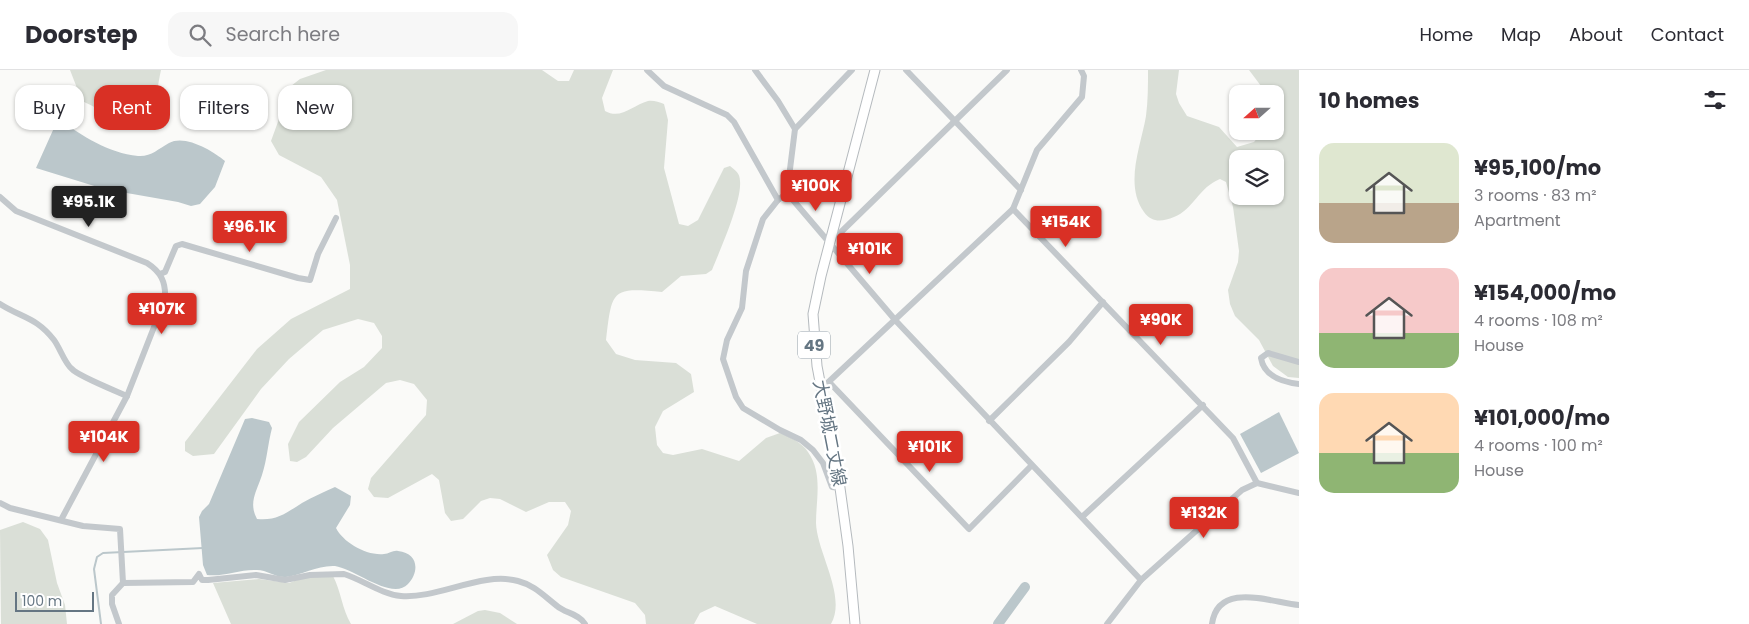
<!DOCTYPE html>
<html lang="en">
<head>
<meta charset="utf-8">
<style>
	body { margin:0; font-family:Poppins,"Noto Sans JP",sans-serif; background:#f7f7f7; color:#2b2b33; height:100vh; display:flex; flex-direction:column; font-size:19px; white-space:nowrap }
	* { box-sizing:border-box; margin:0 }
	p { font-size:16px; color:#7c7c81 }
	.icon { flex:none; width:28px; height:28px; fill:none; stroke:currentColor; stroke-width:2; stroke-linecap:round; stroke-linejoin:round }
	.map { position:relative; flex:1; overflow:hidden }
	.side { display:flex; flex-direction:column; background:#fff; width:450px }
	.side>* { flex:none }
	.guide { position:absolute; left:15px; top:15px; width:475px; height:45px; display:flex; gap:10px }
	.needle { width:32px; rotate:249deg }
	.fabs { position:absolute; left:1229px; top:15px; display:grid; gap:10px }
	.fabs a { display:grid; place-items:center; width:55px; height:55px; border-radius:10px; background:#fff; box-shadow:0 1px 4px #0004; font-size:25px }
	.scale { position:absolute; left:15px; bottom:12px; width:79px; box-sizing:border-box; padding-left:5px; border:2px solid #657683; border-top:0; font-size:14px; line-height:18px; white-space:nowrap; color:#657683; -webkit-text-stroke:4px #fff; paint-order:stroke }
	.price { position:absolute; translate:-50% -42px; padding:0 11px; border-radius:5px; background:#d93025; color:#fff; font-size:16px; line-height:32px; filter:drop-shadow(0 1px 2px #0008) }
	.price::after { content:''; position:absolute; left:50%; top:30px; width:15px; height:11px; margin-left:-8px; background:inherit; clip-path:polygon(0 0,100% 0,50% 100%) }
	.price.active { background:#222; color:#fff }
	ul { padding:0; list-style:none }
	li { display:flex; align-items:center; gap:15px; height:125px; padding:0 20px }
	li span { display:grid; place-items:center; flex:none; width:140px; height:100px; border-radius:15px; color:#555 }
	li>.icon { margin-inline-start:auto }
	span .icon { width:60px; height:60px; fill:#fffc; stroke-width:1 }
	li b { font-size:21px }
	h2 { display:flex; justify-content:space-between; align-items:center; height:60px; padding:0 20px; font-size:21px }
	.chip { padding:0 18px; border-radius:15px; background:#fff; box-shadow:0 1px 4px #0004; font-size:18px; line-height:45px }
	.chip.active { background:#d93025; color:#fff }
	header { display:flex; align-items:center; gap:30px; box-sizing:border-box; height:70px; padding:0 25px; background:#fff; border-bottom:1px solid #e1e1e2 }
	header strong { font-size:24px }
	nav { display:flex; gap:28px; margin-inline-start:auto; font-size:18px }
	.search { width:350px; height:45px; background:#f7f7f7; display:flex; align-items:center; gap:12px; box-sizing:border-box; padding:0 18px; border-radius:15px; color:#7c7c81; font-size:19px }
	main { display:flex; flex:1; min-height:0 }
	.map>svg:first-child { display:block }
</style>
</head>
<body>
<header>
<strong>Doorstep</strong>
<div class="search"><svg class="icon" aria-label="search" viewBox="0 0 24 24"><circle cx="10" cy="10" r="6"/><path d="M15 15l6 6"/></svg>Search here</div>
<nav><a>Home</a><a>Map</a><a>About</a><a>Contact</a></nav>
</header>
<main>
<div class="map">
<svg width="1299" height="554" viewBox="0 0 1299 554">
	<rect width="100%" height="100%" fill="#fafaf8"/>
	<g fill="#dadfd7" fill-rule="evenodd">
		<path d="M70,0H161C158,13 157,27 152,39C143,66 98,38 82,31Z"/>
		<path d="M326,0H542L558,11H569L574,0H613L602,28L605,41C621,50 633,35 648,31C653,30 659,32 664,34L668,50L664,98L679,154L688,156L698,150L724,98L730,96C735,100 740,103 740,111C742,131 720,180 712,200L706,204L681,206L662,222C611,217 612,220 606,270L616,284L635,290L676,293L691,304L694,322L663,341L655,357L657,375L663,383L673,385L702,379L739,391L766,368L780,363C789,367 802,372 808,382C823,403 816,429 816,453C817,483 847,526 831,554H757L715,536L700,543L694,554H646L645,545L635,533L561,507L553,500L547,485L568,455L571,441L565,432H549L526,442L500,429L490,428L481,431L463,449L451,451L445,443L439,410L432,404L388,428L374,427L368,419L371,408L426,345L427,330L414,314L400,310L386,313L333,358L306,387L297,392L290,391L288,374L299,352L340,312L364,297L382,278V266L374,253L358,249L323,260L289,289L261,319L214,384L193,386L185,381V372L257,279L291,249L350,219V195L337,130L321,107L279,85L271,71L291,16L300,9Z"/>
		<path d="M1148,0H1179L1176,24L1179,33L1187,46L1219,57L1237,77L1254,72L1263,61H1275V24H1267L1249,0H1299V308L1288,307L1273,296L1259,270L1235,246L1230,234L1228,220L1238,192L1239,181L1233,137L1226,112L1220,109C1199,117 1193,140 1174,147C1162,152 1152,153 1144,142C1124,114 1141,76 1146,46C1148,31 1148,15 1148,0ZM1238,89H1275V126H1238Z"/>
		<path d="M23,452L40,459L48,470L57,513L65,535L67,554H1L0,460Z"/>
		<path d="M333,506C341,521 342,539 351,554H231L213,513L259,509L289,513L305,507Z"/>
		<path d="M485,540L500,543L517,554H453L478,541Z"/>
	</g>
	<g fill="#bbc7cb">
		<path d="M58,49C83,66 108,83 138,86C151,87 158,79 169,73C185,64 213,81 225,91L215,117L200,134L191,136L178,132L104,119L36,98Z"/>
		<path d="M1279,342L1299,383L1261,403L1240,364Z"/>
		<path d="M252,348L269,352L272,358C268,373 267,390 262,405C257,421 248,432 257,449C277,451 286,443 302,433C312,427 324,422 335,417L351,426L350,435L336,458C343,472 366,486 384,484C389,484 393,480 398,481C418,483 420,501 408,514C392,531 355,499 335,496C318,495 302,505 286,507C276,508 267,500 257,500C240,499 224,507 207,505L203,495L199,447L202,441L209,434L245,349Z"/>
	</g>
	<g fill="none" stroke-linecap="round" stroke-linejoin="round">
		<path stroke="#bbc7cb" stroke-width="2" d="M101,554L94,499L97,487L103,483L203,478"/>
		<path stroke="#bbc7cb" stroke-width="10" d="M998,554L1025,517"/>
		<defs>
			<path id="major" d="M855,554L848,476L840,418L817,296L813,244L821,206L875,0"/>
		</defs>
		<use href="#major" stroke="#b5babe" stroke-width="11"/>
		<g stroke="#c3c8cc" stroke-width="6">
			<path d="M647,0L664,16L727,45L734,52L778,130"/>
			<path d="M755,0L778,31L795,59"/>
			<path d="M852,0L795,59L787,123L896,251L1141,510"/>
			<path d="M906,0L1021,120"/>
			<path d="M787,123L778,130L763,149L746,201L742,238L727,270L723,289L736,327L743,338L780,360L801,370L813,380L823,393L832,417L840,418"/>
			<path d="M0,127L16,141L147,193C161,202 166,212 165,229L127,326L61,450"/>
			<path d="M1013,139L1233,368L1257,413"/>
			<path d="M832,163L838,165L1007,0"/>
			<path d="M160,204L165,202L176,176L182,174L298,208L310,210L318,184L336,148"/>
			<path d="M0,234C22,248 36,247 54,270C60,278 65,294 72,299C78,306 116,321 127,326"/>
			<path d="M1299,292L1268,283L1261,288C1264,307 1283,312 1299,314"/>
			<path d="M830,313L969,459L1031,396"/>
			<path d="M821,319L1013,139L1037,80L1082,27L1084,6L1081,0"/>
			<path d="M989,351L1069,272L1103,232"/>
			<path d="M0,433L10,438L83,456L120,459L123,513"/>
			<path d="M1082,447L1203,335"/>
			<path d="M119,554L112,534V525L123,513L193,512L199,504L202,510H208L256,505L285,510L310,505L344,504C363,510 381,524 401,526C438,529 482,501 518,511C534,515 544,526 557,536C565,543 579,544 585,554"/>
			<path d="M1107,554L1141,510L1242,420L1257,413L1299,423"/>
			<path d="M1212,554C1218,510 1273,533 1299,535"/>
		</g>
		<use href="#major" stroke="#fff" stroke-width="9"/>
	</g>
	<g text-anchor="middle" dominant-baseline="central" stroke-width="5" stroke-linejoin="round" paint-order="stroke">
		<rect fill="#fff" stroke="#939fa8" stroke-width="1" x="798" y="261.5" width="32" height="27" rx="4"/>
		<g font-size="16" font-weight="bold" fill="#657683">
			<text x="814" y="275">49</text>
		</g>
		<g font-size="18" fill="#657683" stroke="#fff">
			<text transform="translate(830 363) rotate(79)">大野城二丈線</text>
		</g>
	</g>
</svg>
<div class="fabs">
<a><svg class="needle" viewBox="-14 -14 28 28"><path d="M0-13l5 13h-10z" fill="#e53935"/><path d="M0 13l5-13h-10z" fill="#7c7c81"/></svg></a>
<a><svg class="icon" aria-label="layers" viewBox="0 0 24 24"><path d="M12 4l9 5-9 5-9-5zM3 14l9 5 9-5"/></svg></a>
</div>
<div class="scale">100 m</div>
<b class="price" style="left:816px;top:142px">¥100K</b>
<b class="price active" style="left:89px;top:158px">¥95.1K</b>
<b class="price" style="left:1066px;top:178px">¥154K</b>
<b class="price" style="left:250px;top:183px">¥96.1K</b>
<b class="price" style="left:870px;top:205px">¥101K</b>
<b class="price" style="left:162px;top:265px">¥107K</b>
<b class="price" style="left:1161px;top:276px">¥90K</b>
<b class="price" style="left:104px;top:393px">¥104K</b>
<b class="price" style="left:930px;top:403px">¥101K</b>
<b class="price" style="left:1204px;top:469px">¥132K</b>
<div class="guide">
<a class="chip">Buy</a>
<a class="chip active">Rent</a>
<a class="chip">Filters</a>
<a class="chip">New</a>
</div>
</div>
<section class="side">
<h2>10 homes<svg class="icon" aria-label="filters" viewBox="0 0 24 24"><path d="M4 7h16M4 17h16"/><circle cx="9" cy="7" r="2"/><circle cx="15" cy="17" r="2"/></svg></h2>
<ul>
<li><span style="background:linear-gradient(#dfe7d0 60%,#b9a48a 0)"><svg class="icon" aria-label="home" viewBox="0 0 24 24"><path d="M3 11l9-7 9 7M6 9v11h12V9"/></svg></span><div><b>¥95,100/mo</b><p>3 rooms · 83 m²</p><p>Apartment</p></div></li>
<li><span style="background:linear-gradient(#f6c9c9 65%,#8fb573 0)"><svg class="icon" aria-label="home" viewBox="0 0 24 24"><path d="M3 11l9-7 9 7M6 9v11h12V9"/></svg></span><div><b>¥154,000/mo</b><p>4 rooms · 108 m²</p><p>House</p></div></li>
<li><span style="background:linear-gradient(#ffd9b3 60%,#8fb573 0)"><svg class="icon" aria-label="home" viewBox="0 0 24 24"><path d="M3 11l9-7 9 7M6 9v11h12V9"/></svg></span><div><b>¥101,000/mo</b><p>4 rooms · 100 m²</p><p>House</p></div></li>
</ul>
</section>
</main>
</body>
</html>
